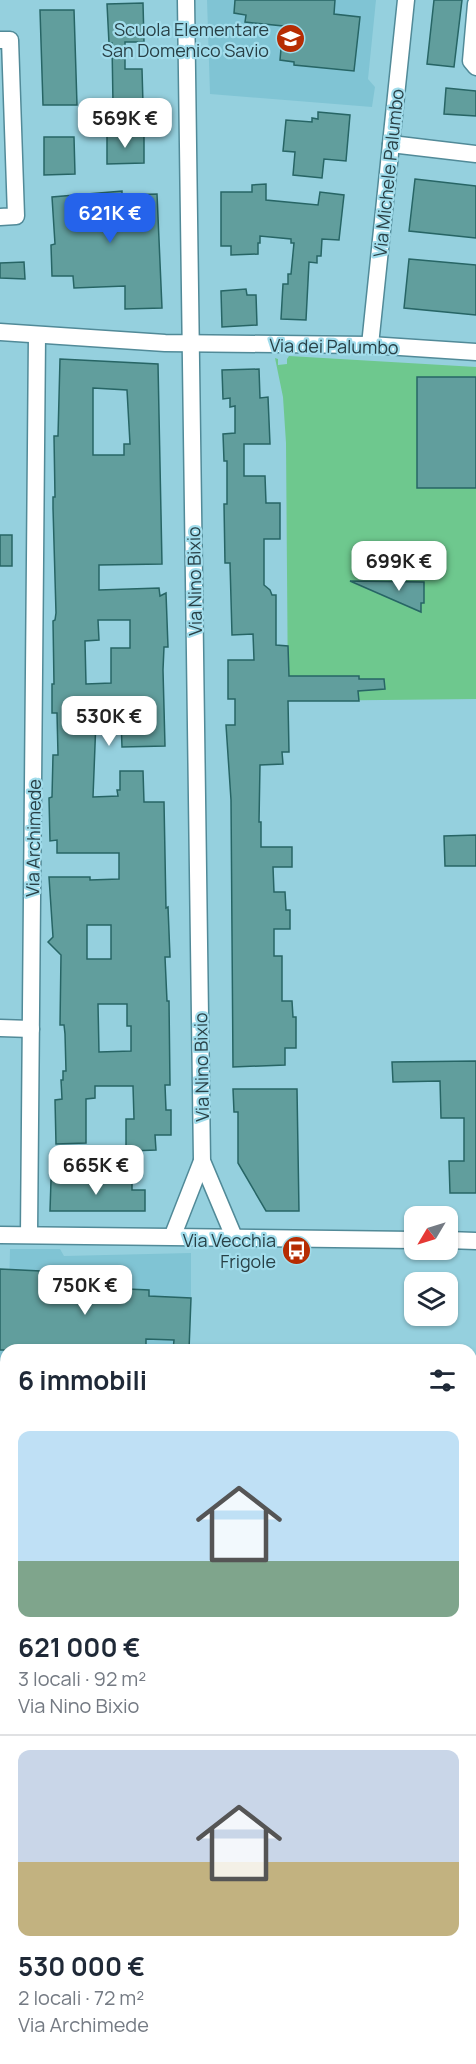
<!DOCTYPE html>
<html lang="it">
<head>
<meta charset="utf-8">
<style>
	body { margin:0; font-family:Manrope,sans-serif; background:#f2f2f3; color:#1f2937; height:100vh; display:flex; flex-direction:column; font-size:22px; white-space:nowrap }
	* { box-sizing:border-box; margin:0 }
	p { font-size:20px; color:#747a83 }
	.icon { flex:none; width:33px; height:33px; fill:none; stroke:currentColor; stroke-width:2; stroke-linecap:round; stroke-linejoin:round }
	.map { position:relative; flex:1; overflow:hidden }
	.side { position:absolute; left:0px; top:1344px; width:477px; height:720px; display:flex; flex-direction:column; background:#fff; border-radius:18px 18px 0 0; box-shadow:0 2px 4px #0004 }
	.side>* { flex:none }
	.needle { width:39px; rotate:232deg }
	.tools { position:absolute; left:404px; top:1206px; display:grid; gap:12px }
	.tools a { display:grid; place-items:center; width:54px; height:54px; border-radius:12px; background:#fff; box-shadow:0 2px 4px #0004; font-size:30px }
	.price { position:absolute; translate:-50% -51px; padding:0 14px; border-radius:12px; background:#fff; color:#222; font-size:20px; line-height:39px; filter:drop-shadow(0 2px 3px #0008) }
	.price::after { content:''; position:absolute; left:50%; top:36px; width:18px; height:14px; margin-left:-9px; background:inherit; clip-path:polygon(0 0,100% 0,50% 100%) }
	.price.on { background:#2563eb; color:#fff }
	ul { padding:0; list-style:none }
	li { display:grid; align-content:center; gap:12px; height:318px; padding:0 18px }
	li+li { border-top:2px solid #e0e1e3 }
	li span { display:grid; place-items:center; height:186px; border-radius:12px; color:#555 }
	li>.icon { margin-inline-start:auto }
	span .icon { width:108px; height:108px; fill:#fffc; stroke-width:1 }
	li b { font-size:26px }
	h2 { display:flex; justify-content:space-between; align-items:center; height:72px; padding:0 18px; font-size:26px }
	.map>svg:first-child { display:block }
</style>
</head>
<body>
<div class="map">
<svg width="476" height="2064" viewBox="0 0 476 2064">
	<rect width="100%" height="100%" fill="#95d0de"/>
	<g fill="#80c4d4">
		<path d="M207,0H376L368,79L375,87L372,107L210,94Z"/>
		<path d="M10,1249H60L64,1256L191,1253V1298L189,1350H6V1663H0V1290H9Z"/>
	</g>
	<g fill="#6ec88e">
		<path d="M289,356L476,367V699L288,701L286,443L283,397L275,358L278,359V365L287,364V359Z"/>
		<path d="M0,1663H6V2058H195L196,2064H0Z"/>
	</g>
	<g fill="#619e9d" stroke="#276565" stroke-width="1.5" fill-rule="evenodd">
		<path d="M235,0H335L334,14L360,17L354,71L294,65V62L280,60L283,26L245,22L246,15L234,13Z"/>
		<path d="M434,0H462L454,67L427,64Z"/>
		<path d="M143,3L144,42H125V69H142L143,104H113L112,43H109L107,4Z"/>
		<path d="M40,10H74L77,105H43Z"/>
		<path d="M446,88L476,91V116L444,114Z"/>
		<path d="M318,112L350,115L346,161L324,159L322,178L293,175L295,152L283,151L286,120L312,122V118L318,119Z"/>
		<path d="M107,134H144V163L107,164Z"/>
		<path d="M44,137H74L75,174L44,175Z"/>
		<path d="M415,179L476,186V238L409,231Z"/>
		<path d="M266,184V200L318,205L320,192L344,195L339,240L322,239L321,256H317V263L309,262L306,320L281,319L283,284H288V274H291L294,243H291V239L260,236V243H258V254L231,255V246H221V192H252V185Z"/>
		<path d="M122,191V195L157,194L162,308L125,309V286L74,288L73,276H52L51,245L55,244L52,197Z"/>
		<path d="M409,259L476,265V315L404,308Z"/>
		<path d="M24,262L25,279L0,278V263Z"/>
		<path d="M246,289L247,295H256L257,325L222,327L221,291Z"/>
		<path d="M60,359L158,364L162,564L99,565V590L159,588L160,596L166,593L168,647H164L163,670L165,746L122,747L121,719L96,720L93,797L118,796L117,790H120V771H143L144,802H164L166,908L168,907L170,957H165L167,1001H169L170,1085H165L166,1110H171V1135H155L156,1150L130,1151V1149H126V1119H134L133,1086H95V1098L86,1099V1143L56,1144L55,1100L62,1099L61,1080H63V1071H66L65,1034L64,1025H60L61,955L48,942L53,937L49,877H90V880L119,879V853H57V840L50,841L49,798L52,797L53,755H58L57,713H52V684H54L53,621L55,620L56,613L53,508V497H55L54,436H58ZM93,388L127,390L130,444H124V455H93ZM98,620H130V648H111V683L86,684L85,641L99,640ZM87,925H111V959H87ZM98,1004H127V1026H131V1051L99,1052Z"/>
		<path d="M259,369L260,398L268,397L270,444H244V476H265L266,503H280V539H264V585L270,590L272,595H276V645L288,646L289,676H359V679H384L385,689L358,691L359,701H288L289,752H282L283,764L260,765L259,822H261V847H292V867H273L274,892H285L286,910H290V929H274V956H282V1001H292L293,1017H296V1048H285V1065L233,1067L231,800L226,725H235V699H228V660H254L253,634L232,635L230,563H225L224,504H227V461H224L223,434L235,433V406L230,407V398L223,399L222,370Z"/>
		<rect x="417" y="377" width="59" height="111"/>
		<rect x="0" y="535" width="12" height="31"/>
		<path d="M350,581L424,582V603H421V612Z"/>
		<path d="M476,835V866H445L444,836Z"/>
		<path d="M476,1061V1193H450L449,1161H464V1118H441L440,1081L393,1082L392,1062Z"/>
		<path d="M233,1089H297L299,1211H266L238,1163V1112H234Z"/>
		<path d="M51,1180H132V1190H145V1211H50Z"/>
		<path d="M0,1269L61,1272V1286L149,1290V1296L191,1298L189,1350H173L174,1340L146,1339V1350H0Z"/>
	</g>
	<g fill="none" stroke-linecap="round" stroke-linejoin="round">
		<defs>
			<g id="minor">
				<path d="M186,0L202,1161L234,1237"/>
				<path d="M476,4L471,61L476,67"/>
				<path d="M0,40H10L16,216L0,217"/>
				<path d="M391,144L476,154"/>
				<path d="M0,332L165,343L370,345L476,352"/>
				<path d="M370,345L406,0"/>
				<path d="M0,1028L31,1029"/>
				<path d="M29,1234L37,335"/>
				<path d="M0,1235L414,1240"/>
				<path d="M173,1235L202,1161"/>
				<path d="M447,1240L476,1241"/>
			</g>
		</defs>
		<use href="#minor" stroke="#518a98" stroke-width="19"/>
		<use href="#minor" stroke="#fff" stroke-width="16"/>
	</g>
	<defs>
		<symbol id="school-disc" viewBox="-11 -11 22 22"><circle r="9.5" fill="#b62c02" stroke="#a2ddec"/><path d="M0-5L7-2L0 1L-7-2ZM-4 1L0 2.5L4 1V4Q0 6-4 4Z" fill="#fff"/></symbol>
		<symbol id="bus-disc" viewBox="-11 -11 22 22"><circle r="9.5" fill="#b62c02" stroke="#a2ddec"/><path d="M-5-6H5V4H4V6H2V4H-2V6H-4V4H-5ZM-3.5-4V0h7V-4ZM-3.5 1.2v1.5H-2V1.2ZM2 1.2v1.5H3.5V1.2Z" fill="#fff"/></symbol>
	</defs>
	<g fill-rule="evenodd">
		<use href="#school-disc" x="274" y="22" width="33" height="33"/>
		<use href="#bus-disc" x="280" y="1234" width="33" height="33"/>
	</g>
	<g text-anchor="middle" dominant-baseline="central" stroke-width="4.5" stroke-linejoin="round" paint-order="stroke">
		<g font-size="18" fill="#284046" stroke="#a2ddec" text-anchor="end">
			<text x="269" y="29">Scuola Elementare<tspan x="269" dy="21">San Domenico Savio</tspan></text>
			<text x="276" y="1240">Via Vecchia<tspan x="276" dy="21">Frigole</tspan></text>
		</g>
		<g font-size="18" fill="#284046" stroke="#a2ddec">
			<text transform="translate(388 173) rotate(-84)">Via Michele Palumbo</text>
			<text transform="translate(334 346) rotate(1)">Via dei Palumbo</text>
			<text transform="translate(194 581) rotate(-91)">Via Nino Bixio</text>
			<text transform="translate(33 838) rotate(-89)">Via Archimede</text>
			<text transform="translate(201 1067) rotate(-91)">Via Nino Bixio</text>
		</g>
	</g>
</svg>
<div class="tools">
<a><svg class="needle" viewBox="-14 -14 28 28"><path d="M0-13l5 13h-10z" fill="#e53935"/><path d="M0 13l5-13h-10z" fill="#747a83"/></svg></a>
<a><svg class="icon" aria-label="layers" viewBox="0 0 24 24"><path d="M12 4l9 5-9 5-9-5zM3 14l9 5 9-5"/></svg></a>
</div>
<b class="price" style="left:125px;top:149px">569K €</b>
<b class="price on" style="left:110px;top:244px">621K €</b>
<b class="price" style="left:399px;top:592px">699K €</b>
<b class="price" style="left:109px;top:747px">530K €</b>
<b class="price" style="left:96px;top:1196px">665K €</b>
<b class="price" style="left:85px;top:1316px">750K €</b>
<section class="side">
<h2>6 immobili<svg class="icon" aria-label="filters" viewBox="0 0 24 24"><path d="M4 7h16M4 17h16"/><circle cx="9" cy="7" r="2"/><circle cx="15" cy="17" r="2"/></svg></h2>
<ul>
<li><span style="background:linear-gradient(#bfe0f5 70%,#7fa58c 0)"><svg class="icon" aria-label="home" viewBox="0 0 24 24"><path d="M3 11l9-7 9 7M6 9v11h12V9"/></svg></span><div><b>621 000 €</b><p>3 locali · 92 m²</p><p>Via Nino Bixio</p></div></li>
<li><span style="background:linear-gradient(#c9d6e8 60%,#c2b280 0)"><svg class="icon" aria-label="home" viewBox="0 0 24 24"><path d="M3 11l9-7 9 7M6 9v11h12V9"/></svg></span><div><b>530 000 €</b><p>2 locali · 72 m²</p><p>Via Archimede</p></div></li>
</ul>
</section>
</div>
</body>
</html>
